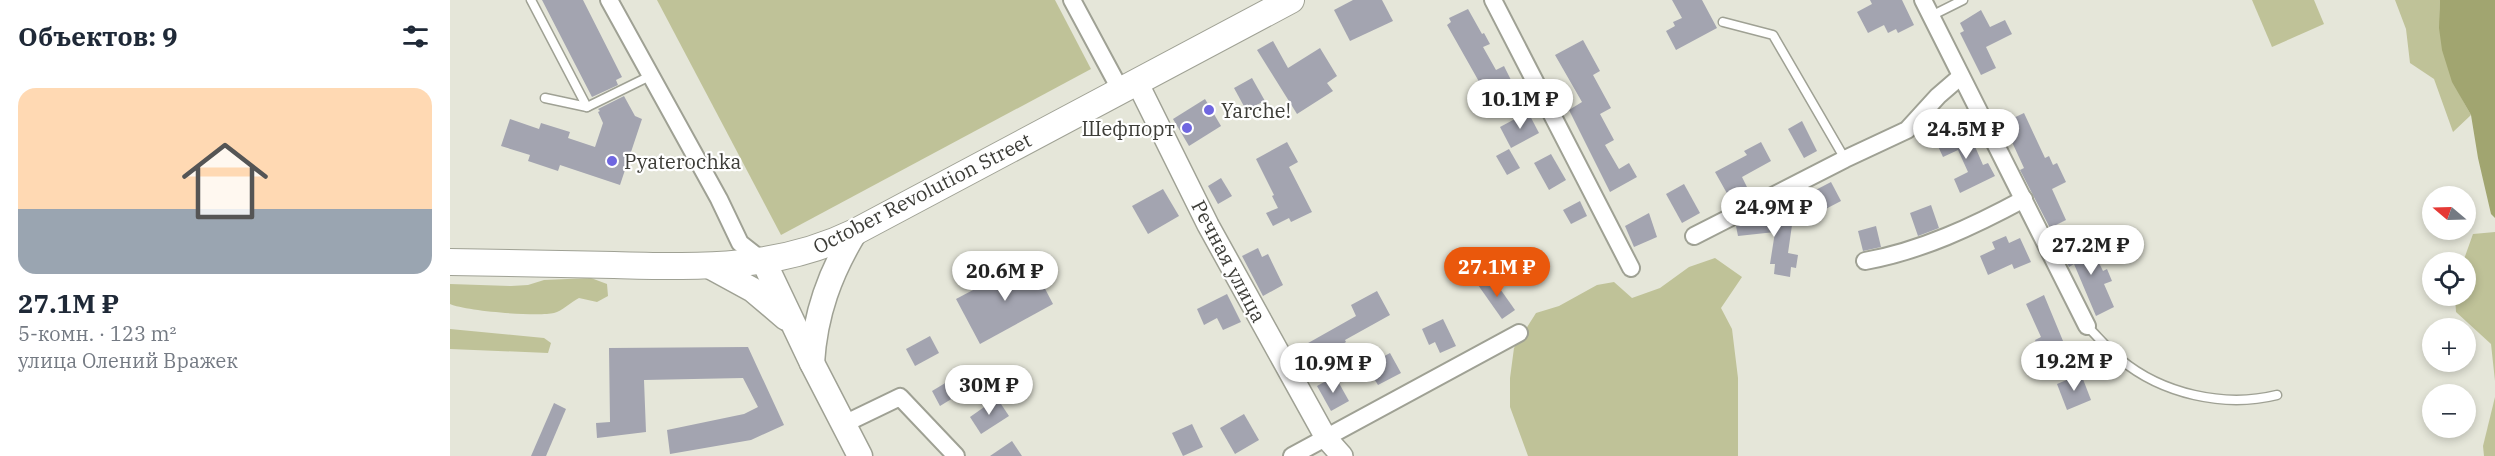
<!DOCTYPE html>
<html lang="ru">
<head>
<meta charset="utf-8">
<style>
	body { margin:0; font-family:"IBM Plex Serif",serif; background:#f2f2f3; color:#1f2937; height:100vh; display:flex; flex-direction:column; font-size:22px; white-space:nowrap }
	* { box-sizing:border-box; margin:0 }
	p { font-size:20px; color:#747a83 }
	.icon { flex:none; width:33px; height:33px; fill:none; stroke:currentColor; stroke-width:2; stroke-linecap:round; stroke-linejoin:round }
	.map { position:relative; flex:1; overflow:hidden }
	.drawer { display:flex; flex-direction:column; background:#fff; width:450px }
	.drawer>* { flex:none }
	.needle { width:39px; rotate:289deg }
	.buttons { position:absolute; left:1972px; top:186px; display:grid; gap:12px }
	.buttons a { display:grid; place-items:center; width:54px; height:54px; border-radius:50%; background:#fff; box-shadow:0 3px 9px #0003; font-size:30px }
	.price { position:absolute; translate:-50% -51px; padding:0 14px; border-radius:21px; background:#fff; color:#222; font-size:20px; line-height:39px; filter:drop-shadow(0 2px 3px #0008) }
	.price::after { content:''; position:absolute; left:50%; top:36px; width:18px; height:14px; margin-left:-9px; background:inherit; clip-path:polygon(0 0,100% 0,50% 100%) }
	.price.selected { background:#ea580c; color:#fff }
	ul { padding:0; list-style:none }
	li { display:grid; align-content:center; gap:12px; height:318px; padding:0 18px }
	li span { display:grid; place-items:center; height:186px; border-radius:18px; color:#555 }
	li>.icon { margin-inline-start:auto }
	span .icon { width:108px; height:108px; fill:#fffc; stroke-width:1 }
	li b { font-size:26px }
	h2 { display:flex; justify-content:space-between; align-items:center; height:72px; padding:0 18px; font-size:26px }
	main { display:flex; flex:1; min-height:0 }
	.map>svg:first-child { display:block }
</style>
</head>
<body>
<main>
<section class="drawer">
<h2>Объектов: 9<svg class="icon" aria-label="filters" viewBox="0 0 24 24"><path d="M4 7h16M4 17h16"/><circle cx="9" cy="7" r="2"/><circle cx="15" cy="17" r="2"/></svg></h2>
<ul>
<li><span style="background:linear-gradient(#ffd9b3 65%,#9aa5b1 0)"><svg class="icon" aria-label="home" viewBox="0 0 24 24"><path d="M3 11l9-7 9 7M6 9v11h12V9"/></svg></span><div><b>27.1M ₽</b><p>5-комн. · 123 m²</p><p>улица Олений Вражек</p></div></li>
</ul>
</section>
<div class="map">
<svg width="2045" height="456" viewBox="0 0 2045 456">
	<rect width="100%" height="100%" fill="#e5e6d9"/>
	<g fill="#bfc298">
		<path d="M207,0H605L641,69L331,235Z"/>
		<path d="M1802,0H1864L1874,24L1822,47Z"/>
		<path d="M1945,0H1990C1988,46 1998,75 2021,115L2003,132L1984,79L1960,63L1956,29Z"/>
		<path d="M2045,232V381L2041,344L2006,312L2005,296H2016V262H2013L2023,234Z"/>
		<path d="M1265,258L1292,277L1271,308L1282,329L1288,378V456H1078L1060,407V378L1064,348L1086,313L1109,306L1147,285L1164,282L1182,298L1210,288L1239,267Z"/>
		<path d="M141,278L157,284L158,296L147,302L129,298C121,302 112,311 104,313C88,317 15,311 0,304V284L61,286L78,285L94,280Z"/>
		<path d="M0,329L94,338L101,343L98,353L0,349Z"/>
		<path d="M2045,397V456H2034L2033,446Z"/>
	</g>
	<path fill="#a1a570" d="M1990,0H2045V218L2041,214L2028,158L2021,115L2002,82L1992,50L1989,28Z"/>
	<g fill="#a3a4b0">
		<path d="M92,0H133L172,77L166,80L168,85L142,97Z"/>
		<path d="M903,0H932L943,21L900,41L884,10Z"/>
		<path d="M1222,0H1252L1267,28L1226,50L1216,31L1225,26L1223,22L1232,18Z"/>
		<path d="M1420,0H1452L1464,25L1448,33L1446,29L1438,33L1434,25L1418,33L1407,12L1422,4Z"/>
		<path d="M1018,9L1032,34L1034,33L1040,44L1033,47L1046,70L1054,66L1061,80L1036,94L997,25L1001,22L999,18Z"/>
		<path d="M1531,10L1540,27L1555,20L1562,34L1536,47L1546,68L1531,75L1510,33L1514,31L1510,23Z"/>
		<path d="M1133,40L1150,71L1143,75L1161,108L1150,114L1164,140L1155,145L1169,169L1179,163L1187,177L1160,192L1119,110L1132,102L1105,55Z"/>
		<path d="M823,41L838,68L870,48L887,76L877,83L883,91L847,114L807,50Z"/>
		<path d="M802,78L815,101L796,110L784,88Z"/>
		<path d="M174,96L185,116L192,119L170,185L110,165L108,171L78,161L80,155L51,146L60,119L89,129L91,123L120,132L118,138L145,147L153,123L148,112L150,111L148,109Z"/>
		<path d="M755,99L771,126L739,146L723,119Z"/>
		<path d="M1078,112L1089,133L1061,148L1050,127Z"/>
		<path d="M1574,113L1595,158L1599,156L1603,165L1607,163L1616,182L1602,189L1616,220L1600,228L1570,170L1574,168L1562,142L1557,144L1550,130L1559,126L1557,121Z"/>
		<path d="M1352,121L1367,151L1354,158L1338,129Z"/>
		<path d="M1517,128L1533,165L1538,163L1545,176L1510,193L1504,179L1518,172L1508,150L1493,157L1486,142Z"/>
		<path d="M837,142L848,162L839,167L862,212L841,222L839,218L823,226L816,213L828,208L822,196L824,195L806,159Z"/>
		<path d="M1311,142L1321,161L1292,177L1297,187L1279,197L1265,172L1297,155L1294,151Z"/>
		<path d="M1059,149L1070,168L1057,175L1046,156Z"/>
		<path d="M1101,154L1116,180L1099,190L1084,163Z"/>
		<path d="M771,178L782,196L768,204L758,186Z"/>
		<path d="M1381,182L1391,201L1366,214L1356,195Z"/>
		<path d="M1234,184L1250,213L1232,223L1216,194Z"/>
		<path d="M713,189L729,216L698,234L682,206Z"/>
		<path d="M1130,201L1137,216L1121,224L1113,210Z"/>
		<path d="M1333,205L1342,225L1338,253L1348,255L1346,268L1341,267L1340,277L1324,274L1325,264H1320L1325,232L1288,236L1286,226L1304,217L1323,215L1321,210Z"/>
		<path d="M1481,205L1489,228L1468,236L1460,213Z"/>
		<path d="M1199,213L1207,237L1184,247L1175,226Z"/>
		<path d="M1426,226L1431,247L1413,251L1408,231Z"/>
		<path d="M1556,236L1559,243L1570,238L1581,262L1564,269L1562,264L1538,275L1530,256L1545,249L1542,242Z"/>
		<path d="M1637,239L1653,271L1657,269L1662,281L1654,284L1664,307L1646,316L1624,264L1619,267L1613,254Z"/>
		<path d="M808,248L812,257L818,254L833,285L813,296L792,256Z"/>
		<path d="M580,260L603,304L530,344L506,299Z"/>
		<path d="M1041,276L1065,310L1052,319L1028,285Z"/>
		<path d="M927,291L940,315L895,340L896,342L854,367L844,351L906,316L901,305Z"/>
		<path d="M777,294L791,322L773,330L767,318L754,325L747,309Z"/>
		<path d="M1594,295L1618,353L1595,363L1585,340L1591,337L1576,304Z"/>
		<path d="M993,319L1006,346L990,353L985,342L979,345L972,329Z"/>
		<path d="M480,336L489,353L465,366L456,349Z"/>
		<path d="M298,347L334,425L301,440L220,454L217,430L294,414L308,407L293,378L194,380L196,432L147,438L146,423L160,422L159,348Z"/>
		<path d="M940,353L951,373L928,385L923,377L918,380L912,368Z"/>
		<path d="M1631,374L1641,400L1617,410L1607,384Z"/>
		<path d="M507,376L516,390L490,406L482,391Z"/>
		<path d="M885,376L899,401L881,411L867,386Z"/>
		<path d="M547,398L559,416L531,434L520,417Z"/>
		<path d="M104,403L116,409L96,456H81Z"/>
		<path d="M794,414L809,440L785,454L770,428Z"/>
		<path d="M742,424L753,447L733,456L722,433Z"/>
		<path d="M562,441L572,456H540Z"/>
	</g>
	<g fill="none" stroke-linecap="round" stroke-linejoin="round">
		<defs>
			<g id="service">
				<path d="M81,0L137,107"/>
				<path d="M1481,16L1513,0"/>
				<path d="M1273,22L1323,35L1395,159"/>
				<path d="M95,98L137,107L200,76"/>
				<path d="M1637,326C1648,337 1658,349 1670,359C1712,394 1774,408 1827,395"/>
			</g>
			<g id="minor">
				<path d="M159,0L269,199L290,243L314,262"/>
				<path d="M622,0L671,91"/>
				<path d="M1043,0L1181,268"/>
				<path d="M1473,0L1637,326"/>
				<path d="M1244,236L1395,159L1457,130L1488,96L1510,77"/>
				<path d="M1415,261C1471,251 1524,226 1574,199"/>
				<path d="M394,424L450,397L506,456"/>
				<path d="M842,456L1069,333"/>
			</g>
			<path id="tertiary" d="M687,82L758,225L876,438L892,456"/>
			<g id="secondary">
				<path d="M314,262L362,363L410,456"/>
				<path d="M259,266L303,290L336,318"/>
				<path d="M362,363C365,314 380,273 405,232"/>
			</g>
			<path id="primary" d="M0,262C55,263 110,264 164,265C249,267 327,270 405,232L841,0"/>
		</defs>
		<use href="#service" stroke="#9fa194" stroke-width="11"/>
		<use href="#minor" stroke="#9fa194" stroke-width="20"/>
		<use href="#tertiary" stroke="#9fa194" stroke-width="24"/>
		<use href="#secondary" stroke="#9fa194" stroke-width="27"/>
		<use href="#primary" stroke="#9fa194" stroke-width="28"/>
		<use href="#service" stroke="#fff" stroke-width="8"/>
		<use href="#minor" stroke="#fff" stroke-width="16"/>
		<use href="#tertiary" stroke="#fff" stroke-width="21"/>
		<use href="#secondary" stroke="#fff" stroke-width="24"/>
		<use href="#primary" stroke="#fff" stroke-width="26"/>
	</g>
	<g fill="#6f66e0" stroke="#fff" stroke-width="2">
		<circle cx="759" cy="110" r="6"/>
		<circle cx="737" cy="128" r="6"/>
		<circle cx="162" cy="161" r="6"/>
	</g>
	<g text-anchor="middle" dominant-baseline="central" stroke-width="4.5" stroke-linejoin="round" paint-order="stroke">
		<g font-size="20" fill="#3d3d38" stroke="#fff" text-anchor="start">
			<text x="771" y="110">Yarche!</text>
			<text x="725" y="128" text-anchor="end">Шефпорт</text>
			<text x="174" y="161">Pyaterochka</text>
		</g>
		<g font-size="20" fill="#3d3d38" stroke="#fff">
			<text transform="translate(472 193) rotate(-27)">October Revolution Street</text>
			<text transform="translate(779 261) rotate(62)">Речная улица</text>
		</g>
	</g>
</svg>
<div class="buttons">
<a><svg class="needle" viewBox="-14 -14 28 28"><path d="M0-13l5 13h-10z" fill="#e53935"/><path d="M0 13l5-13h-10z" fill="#747a83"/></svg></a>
<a><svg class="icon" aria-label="locate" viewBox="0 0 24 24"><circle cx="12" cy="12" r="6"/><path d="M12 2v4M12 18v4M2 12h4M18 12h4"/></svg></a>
<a>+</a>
<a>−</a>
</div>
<b class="price" style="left:1070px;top:130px">10.1M ₽</b>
<b class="price" style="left:1516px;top:160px">24.5M ₽</b>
<b class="price" style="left:1324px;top:238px">24.9M ₽</b>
<b class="price" style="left:1641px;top:276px">27.2M ₽</b>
<b class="price selected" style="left:1047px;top:298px">27.1M ₽</b>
<b class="price" style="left:555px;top:302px">20.6M ₽</b>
<b class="price" style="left:1624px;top:392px">19.2M ₽</b>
<b class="price" style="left:883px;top:394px">10.9M ₽</b>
<b class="price" style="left:539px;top:416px">30M ₽</b>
</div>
</main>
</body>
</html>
